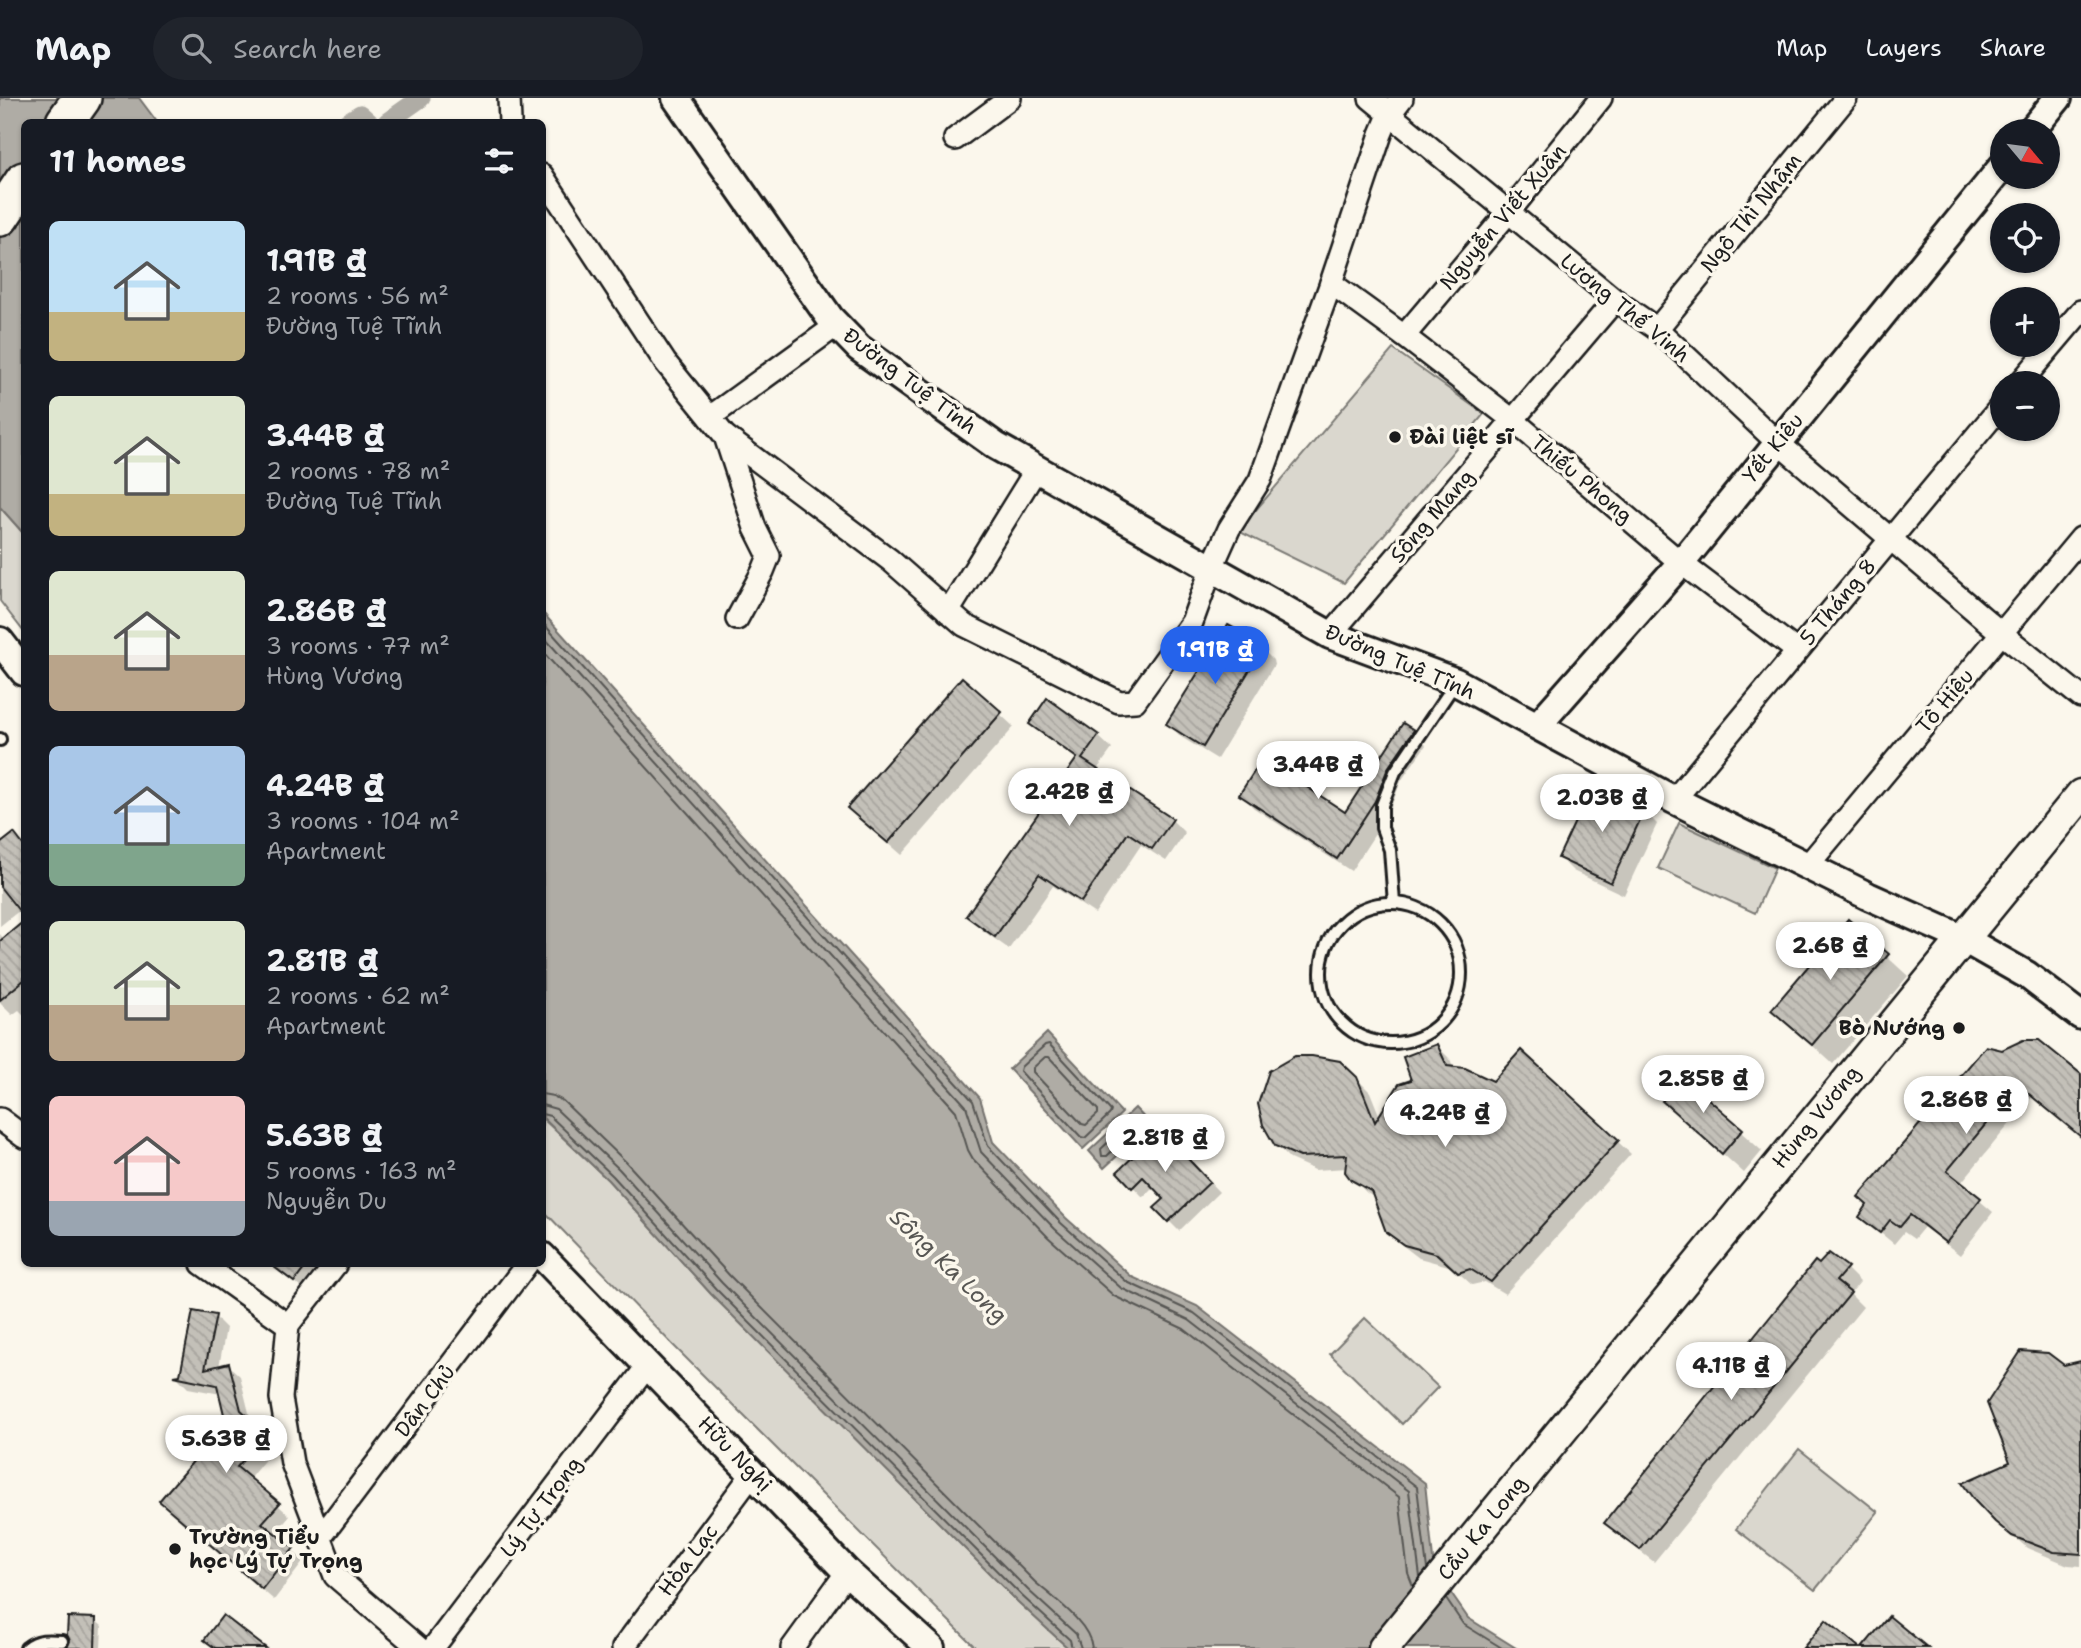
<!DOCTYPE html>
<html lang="en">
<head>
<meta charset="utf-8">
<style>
	body { margin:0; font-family:"Shantell Sans",sans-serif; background:#20242c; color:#f1f3f6; height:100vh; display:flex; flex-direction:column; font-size:26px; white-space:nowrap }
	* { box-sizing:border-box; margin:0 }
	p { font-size:23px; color:#9ea1a6 }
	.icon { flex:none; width:38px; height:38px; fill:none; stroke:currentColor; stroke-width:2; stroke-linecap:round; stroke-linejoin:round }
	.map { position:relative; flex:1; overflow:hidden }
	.details { position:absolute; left:21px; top:21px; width:525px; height:1148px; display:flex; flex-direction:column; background:#171b24; border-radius:10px; box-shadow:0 2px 5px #0004 }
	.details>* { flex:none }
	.needle { width:46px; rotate:119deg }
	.buttons { position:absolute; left:1990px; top:21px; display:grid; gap:14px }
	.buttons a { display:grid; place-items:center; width:70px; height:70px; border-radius:50%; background:#171b24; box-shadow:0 2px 5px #0004; font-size:35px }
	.price { position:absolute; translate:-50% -60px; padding:0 16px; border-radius:24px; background:#fff; color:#222; font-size:23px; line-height:46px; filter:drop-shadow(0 2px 4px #0008) }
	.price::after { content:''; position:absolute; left:50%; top:42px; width:21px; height:16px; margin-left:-10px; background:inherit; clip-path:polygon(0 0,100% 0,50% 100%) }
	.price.on { background:#2563eb; color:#fff }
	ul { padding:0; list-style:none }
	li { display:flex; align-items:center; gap:21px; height:175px; padding:0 28px }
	li span { display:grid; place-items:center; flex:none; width:196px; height:140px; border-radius:10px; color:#555 }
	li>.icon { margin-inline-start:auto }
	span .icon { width:84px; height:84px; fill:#fffc; stroke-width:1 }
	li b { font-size:30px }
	h2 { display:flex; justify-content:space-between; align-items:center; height:84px; padding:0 28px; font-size:30px }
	header { display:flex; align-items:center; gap:42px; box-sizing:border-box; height:98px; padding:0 35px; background:#171b24; border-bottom:2px solid #363941 }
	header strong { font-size:33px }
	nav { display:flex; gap:38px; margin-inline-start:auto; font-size:24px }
	.search { width:490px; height:63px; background:#20242c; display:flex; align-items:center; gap:18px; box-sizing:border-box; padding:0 24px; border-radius:38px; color:#9ea1a6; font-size:26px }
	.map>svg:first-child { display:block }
</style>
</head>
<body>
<header>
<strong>Map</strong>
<div class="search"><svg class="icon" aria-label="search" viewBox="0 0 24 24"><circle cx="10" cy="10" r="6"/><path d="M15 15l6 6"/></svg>Search here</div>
<nav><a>Map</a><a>Layers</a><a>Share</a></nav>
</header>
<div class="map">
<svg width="2081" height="1550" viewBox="0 0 2081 1550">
	<defs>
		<pattern id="building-back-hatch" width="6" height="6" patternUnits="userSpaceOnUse" patternTransform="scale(1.75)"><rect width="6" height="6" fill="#c3c0b8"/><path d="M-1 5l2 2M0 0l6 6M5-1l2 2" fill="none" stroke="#a7a49e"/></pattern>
	</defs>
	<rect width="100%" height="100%" fill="#fbf7ec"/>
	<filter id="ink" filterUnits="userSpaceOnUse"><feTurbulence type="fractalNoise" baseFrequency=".0143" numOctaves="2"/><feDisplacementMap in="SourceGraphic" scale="14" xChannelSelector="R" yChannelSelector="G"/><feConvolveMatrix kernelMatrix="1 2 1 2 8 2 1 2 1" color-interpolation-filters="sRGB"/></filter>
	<g filter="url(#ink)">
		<g fill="#dad7ce" stroke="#7b7a75" stroke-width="2">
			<path d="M1393,251L1484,316L1344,485L1238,433Z"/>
			<path d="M0,409L24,436V534L0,503Z"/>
			<path d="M1679,725L1775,770L1755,815L1658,770Z"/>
			<path d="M542,1020L608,1082L711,1196L1017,1503L1068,1550H976L673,1247L543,1112Z"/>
			<path d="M1365,1220L1438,1289L1402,1326L1330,1256Z"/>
			<path d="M1799,1351L1878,1414L1815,1492L1736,1431Z"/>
		</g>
		<g fill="#afaca5" stroke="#74726e" stroke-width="2">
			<path d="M0,0H139L157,24H24V436L0,409Z"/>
			<path d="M542,514L980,1000L993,1044L1066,1120L1132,1179L1197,1208L1425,1385L1434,1471L1468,1520L1516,1550H1068L1017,1503L711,1196L608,1082L543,1020Z"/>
			<path d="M1047,935L1122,1015L1083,1051L1009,971Z"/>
			<path d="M1135,1010L1151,1027L1104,1070L1089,1053Z"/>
		</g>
		<g fill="#0003">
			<path d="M1253,542L1273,562L1274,567L1217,661L1181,639L1168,625Z"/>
			<path d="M962,581L1014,629L902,757L863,723Z"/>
			<path d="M1031,626L1098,638L1112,651L1096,673L1172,722L1185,735L1166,763L1141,747L1095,816L1053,788L1009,851L982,832L969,818L1078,662L1045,639Z"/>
			<path d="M1413,634L1426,647L1401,683L1388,716L1351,773L1254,710L1241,697L1345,716Z"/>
			<path d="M1644,713L1657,726L1624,797L1573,773L1560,760Z"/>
			<path d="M14,737L24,748V817L20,812L0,828V740L5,745Z"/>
			<path d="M1848,823L1908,878L1833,966L1773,912Z"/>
			<path d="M24,826V917L19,912L12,917L0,905V836L4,842Z"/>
			<path d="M1437,948L1450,961L1454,971L1617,1043L1631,1056L1505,1196L1485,1184L1472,1187L1452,1169L1419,1160L1402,1147L1388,1133L1375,1100L1367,1095L1353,1081L1348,1070L1315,1072L1290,1061L1276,1047L1340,964L1370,994L1380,1019L1414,983Z"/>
			<path d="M1986,950L2081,978V1039L2032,999L1960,1086L1993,1114L1960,1157L1924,1129L1914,1141L1904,1134L1894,1146L1861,1119Z"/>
			<path d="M1683,982L1762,1053L1744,1075L1664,1003Z"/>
			<path d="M1161,1034L1219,1094L1179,1133L1156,1110L1167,1101L1154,1088L1143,1099L1120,1075Z"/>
			<path d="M272,1166H319L301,1189Z"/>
			<path d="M1846,1170L1860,1184L1850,1196L1863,1209L1654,1464L1620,1438L1606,1425Z"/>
			<path d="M215,1219L226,1230L219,1269L228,1267L240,1278L251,1323L277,1347L249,1381L290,1418L274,1437L304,1463L274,1502L173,1415L228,1326L221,1296L188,1290L177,1279L182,1278Z"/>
			<path d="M2081,1265V1468L2068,1467L2027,1450L1996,1423L2012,1365L2063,1269Z"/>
			<path d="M95,1522L102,1528L101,1550H68Z"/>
		</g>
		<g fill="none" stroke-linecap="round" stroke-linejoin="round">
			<g stroke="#575653" stroke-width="2">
				<path d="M542,524L973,1003L988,1048L1061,1125L1127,1184L1194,1215L1417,1389L1427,1471"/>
				<path d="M542,537L966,1008L981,1054L1055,1131L1121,1190L1189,1222L1409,1393L1420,1479"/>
				<path d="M542,553L956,1013L968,1052L973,1061L1048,1139L1114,1198L1184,1231L1399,1399L1408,1475L1413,1488"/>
				<path d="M1049,946L1111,1013L1110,1016L1085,1040L1081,1039L1020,973L1021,969L1045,947Z"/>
				<path d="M1045,959H1049L1098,1012V1016L1086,1027L1082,1026L1033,974V970Z"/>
				<path d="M542,996L553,998L563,1003L626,1064L730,1178L1035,1484C1053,1500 1090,1525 1092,1550"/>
				<path d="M542,1007L556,1011L619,1071L722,1185L1028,1492L1076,1536L1081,1550"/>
				<path d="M542,1016L550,1018L613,1078L716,1191L1022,1498L1070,1542L1072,1550"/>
				<path d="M1132,1022H1137L1138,1028L1107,1058H1102L1101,1051Z"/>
				<path d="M1446,1501L1463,1526L1502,1550"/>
			</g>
			<g stroke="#afaca5" stroke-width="19">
				<path d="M347,24L360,16L369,24"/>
				<path d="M387,24L421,0"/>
			</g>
		</g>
		<g fill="url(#building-back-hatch)" stroke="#1c1c1c" stroke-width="2">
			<path d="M1228,527L1254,541L1260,546L1261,553L1203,649L1166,626Z"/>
			<path d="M962,579L1002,614L888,745L847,710Z"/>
			<path d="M1047,600L1099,637L1082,661L1173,721L1152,751L1128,735L1081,804L1039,776L995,839L966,818L1077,660L1029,626Z"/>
			<path d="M1403,625L1414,632L1388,670L1375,703L1337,761L1239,697L1263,660L1345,714Z"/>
			<path d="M1592,687L1645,711L1611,785L1558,760Z"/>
			<path d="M14,735L24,748V819L0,789V746Z"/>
			<path d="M1848,821L1889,856L1812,947L1771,912Z"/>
			<path d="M24,823V882L0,902V843Z"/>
			<path d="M2023,942H2039L2081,976V1039L2018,987L1947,1073L1981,1100L1946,1145L1910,1117L1900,1129L1890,1122L1880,1135L1859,1119L1867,1107L1858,1099L1986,948L2002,952Z"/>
			<path d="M1437,946L1447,968L1465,970L1493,983L1521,952L1619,1042L1491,1184L1470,1171L1458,1175L1437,1156L1404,1147L1386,1134L1371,1093L1351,1082L1345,1074L1347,1057L1300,1059L1275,1048L1263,1027L1258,1006L1269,973L1295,958H1312L1340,963L1357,979L1375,1024L1399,986L1411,982L1403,959Z"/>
			<path d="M1683,979L1743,1031L1722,1056L1662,1003Z"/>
			<path d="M1161,1032L1210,1084L1168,1124L1154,1110L1164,1101L1143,1079L1132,1090L1117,1074Z"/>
			<path d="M1829,1155L1848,1169L1836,1183L1851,1195L1640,1452L1604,1425L1815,1163L1819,1166Z"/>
			<path d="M270,1166H308L294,1184Z"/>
			<path d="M193,1213L216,1217L205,1271L229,1265L241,1312L267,1335L237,1369L280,1405L262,1425L294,1450L262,1491L159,1403L226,1325L217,1287L174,1278L180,1277Z"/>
			<path d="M2021,1253L2048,1255L2064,1267L2081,1263V1456L2054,1454L2012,1438L1995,1424L1975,1403L1962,1385L2010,1364L1987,1305Z"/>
			<path d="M223,1517L266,1550H215L204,1542Z"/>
			<path d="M1889,1518L1928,1550H1862Z"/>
			<path d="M68,1519L96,1520L95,1550H67L70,1543L67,1537Z"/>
			<path d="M1826,1522L1860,1550H1803Z"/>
		</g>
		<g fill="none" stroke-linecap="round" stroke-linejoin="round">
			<defs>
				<g id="service">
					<path d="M0,641V642"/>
					<path d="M1394,805L1390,752L1382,730V707L1395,674L1456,584"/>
					<circle cx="1391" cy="875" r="70"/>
					<path d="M26,1550C37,1541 49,1542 62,1543"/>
				</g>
				<g id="minor">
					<path d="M509,0L510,24"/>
					<path d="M1370,0L1615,202L1657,231L1777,344L2001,535L2081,599"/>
					<path d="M955,41L1010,0"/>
					<path d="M542,77L665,264L725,338L890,462L964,527L1119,604L1135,603L1192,524L1212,469L1229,431L1260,382L1331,185L1381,36L1389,17L1402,0"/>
					<path d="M1331,185L1404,238L1514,323L1681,465L1797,553"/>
					<path d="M1657,231L1846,0"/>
					<path d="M1404,238L1508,115L1601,0"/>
					<path d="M2020,285L2081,213"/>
					<path d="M710,319L837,227"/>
					<path d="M725,338L755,430L769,458L763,473L737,521"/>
					<path d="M948,514L1037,370"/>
					<path d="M1330,537L1615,202"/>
					<path d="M1674,702L2002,307"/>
					<path d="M1808,767L2081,440"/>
					<path d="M0,1021L24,1039"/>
					<path d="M202,1166L288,1227L281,1300L292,1365L335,1478L419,1550"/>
					<path d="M288,1227L336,1166"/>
					<path d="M321,1439L527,1166"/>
					<path d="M433,1550L648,1267"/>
					<path d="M623,1550L753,1375"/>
					<path d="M792,1550L847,1474"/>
				</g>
				<g id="tertiary">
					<path d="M676,0L830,220L859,250L996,348L1330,537L1456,584L1674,702L1868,798L1962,840L2027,877L2081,918"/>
					<path d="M2031,33L2058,0"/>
					<path d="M0,543L24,574"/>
					<path d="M1538,627L1681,465L2002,69"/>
					<path d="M542,1158L847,1474L931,1550"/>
				</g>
				<path id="secondary" d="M1384,1550L2081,697"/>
				<g id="trunk">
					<path d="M65,24L82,0"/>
					<path d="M0,119L24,83"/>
				</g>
			</defs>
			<use href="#service" stroke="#1c1c1c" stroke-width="16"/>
			<use href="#minor" stroke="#1c1c1c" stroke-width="26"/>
			<use href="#tertiary" stroke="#1c1c1c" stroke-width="32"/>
			<use href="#secondary" stroke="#1c1c1c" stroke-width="35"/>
			<use href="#trunk" stroke="#1c1c1c" stroke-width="42"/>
			<use href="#service" stroke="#fbf7ec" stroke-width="10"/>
			<use href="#minor" stroke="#fbf7ec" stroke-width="21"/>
			<use href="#tertiary" stroke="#fbf7ec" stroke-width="26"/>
			<use href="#secondary" stroke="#fbf7ec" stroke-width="30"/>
			<use href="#trunk" stroke="#fbf7ec" stroke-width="37"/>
		</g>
	</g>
	<g fill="#1c1c1c" stroke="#fbf7ec" stroke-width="2.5">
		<circle cx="1395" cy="339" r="7"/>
		<circle cx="1959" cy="930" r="7"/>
		<circle cx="175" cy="1451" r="7"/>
	</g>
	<g text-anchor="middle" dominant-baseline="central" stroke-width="7" stroke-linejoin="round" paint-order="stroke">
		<g font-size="21" fill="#1c1c1c" stroke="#fbf7ec">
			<text transform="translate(1751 115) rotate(-51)">Ngô Thì Nhậm</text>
			<text transform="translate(1503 119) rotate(-50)">Nguyễn Viết Xuân</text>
			<text transform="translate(1625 210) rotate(39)">Lương Thế Vinh</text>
			<text transform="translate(910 283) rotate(37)">Đường Tuệ Tĩnh</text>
			<text transform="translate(1773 350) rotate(-51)">Yết Kiêu</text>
			<text transform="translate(1582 381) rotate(40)">Thiếu Phong</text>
			<text transform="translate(1432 418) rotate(-49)">Sông Mang</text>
			<text transform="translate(1838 504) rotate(-50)">5 Tháng 8</text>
			<text transform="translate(1400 564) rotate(23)">Đường Tuệ Tĩnh</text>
			<text transform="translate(1945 603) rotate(-50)">Tô Hiệu</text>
			<text transform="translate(1816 1019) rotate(-51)">Hùng Vương</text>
			<text transform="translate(425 1303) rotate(-53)">Dân Chủ</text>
			<text transform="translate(735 1356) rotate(46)">Hữu Nghị</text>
			<text transform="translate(541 1409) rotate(-53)">Lý Tự Trọng</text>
			<text transform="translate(1482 1430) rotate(-51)">Cầu Ka Long</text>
			<text transform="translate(688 1462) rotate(-53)">Hòa Lạc</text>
		</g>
		<g font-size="21" font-weight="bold" fill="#1c1c1c" stroke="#fbf7ec" text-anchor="start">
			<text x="1409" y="339">Đài liệt sĩ</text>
			<text x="1945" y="930" text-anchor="end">Bò Nướng</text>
			<text x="189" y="1439">Trường Tiểu<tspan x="189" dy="24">học Lý Tự Trọng</tspan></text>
		</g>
		<g font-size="23" font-style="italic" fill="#575653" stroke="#fbf7ec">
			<text transform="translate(949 1168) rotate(44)">Sông Ka Long</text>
		</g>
	</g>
</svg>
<div class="buttons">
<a><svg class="needle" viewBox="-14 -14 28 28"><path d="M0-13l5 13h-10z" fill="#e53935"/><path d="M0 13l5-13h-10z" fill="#9ea1a6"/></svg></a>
<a><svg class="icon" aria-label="locate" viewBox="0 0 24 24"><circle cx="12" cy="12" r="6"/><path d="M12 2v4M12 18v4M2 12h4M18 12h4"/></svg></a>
<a>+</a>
<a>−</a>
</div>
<b class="price on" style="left:1215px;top:588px">1.91B ₫</b>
<b class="price" style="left:1318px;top:703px">3.44B ₫</b>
<b class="price" style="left:1069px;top:730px">2.42B ₫</b>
<b class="price" style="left:1602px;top:736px">2.03B ₫</b>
<b class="price" style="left:1830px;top:884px">2.6B ₫</b>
<b class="price" style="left:1703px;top:1017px">2.85B ₫</b>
<b class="price" style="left:1966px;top:1038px">2.86B ₫</b>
<b class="price" style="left:1445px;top:1051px">4.24B ₫</b>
<b class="price" style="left:1165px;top:1076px">2.81B ₫</b>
<b class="price" style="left:1731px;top:1304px">4.11B ₫</b>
<b class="price" style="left:226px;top:1377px">5.63B ₫</b>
<section class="details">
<h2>11 homes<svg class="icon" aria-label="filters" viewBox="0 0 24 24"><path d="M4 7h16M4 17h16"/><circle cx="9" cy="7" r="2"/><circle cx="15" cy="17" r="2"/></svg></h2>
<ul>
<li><span style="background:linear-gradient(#bfe0f5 65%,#c2b280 0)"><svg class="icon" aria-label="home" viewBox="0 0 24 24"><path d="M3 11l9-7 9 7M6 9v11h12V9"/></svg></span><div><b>1.91B ₫</b><p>2 rooms · 56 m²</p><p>Đường Tuệ Tĩnh</p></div></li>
<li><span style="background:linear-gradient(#dfe7d0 70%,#c2b280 0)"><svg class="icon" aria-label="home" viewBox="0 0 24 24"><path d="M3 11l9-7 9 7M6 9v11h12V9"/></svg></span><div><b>3.44B ₫</b><p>2 rooms · 78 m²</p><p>Đường Tuệ Tĩnh</p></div></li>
<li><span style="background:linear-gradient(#dfe7d0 60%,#b9a48a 0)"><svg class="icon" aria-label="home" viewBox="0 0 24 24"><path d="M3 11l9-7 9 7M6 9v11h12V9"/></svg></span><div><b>2.86B ₫</b><p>3 rooms · 77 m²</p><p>Hùng Vương</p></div></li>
<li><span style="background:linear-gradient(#a9c7e8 70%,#7fa58c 0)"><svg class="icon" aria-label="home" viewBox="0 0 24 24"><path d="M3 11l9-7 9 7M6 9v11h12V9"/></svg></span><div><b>4.24B ₫</b><p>3 rooms · 104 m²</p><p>Apartment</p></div></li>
<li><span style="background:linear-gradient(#dfe7d0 60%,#b9a48a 0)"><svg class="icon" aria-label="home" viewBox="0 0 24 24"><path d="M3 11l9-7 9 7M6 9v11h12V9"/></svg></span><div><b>2.81B ₫</b><p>2 rooms · 62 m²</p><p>Apartment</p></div></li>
<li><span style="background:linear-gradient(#f6c9c9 75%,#9aa5b1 0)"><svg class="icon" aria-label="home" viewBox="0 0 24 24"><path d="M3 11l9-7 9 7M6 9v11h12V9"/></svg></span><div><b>5.63B ₫</b><p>5 rooms · 163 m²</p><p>Nguyễn Du</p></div></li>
</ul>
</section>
</div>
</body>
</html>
